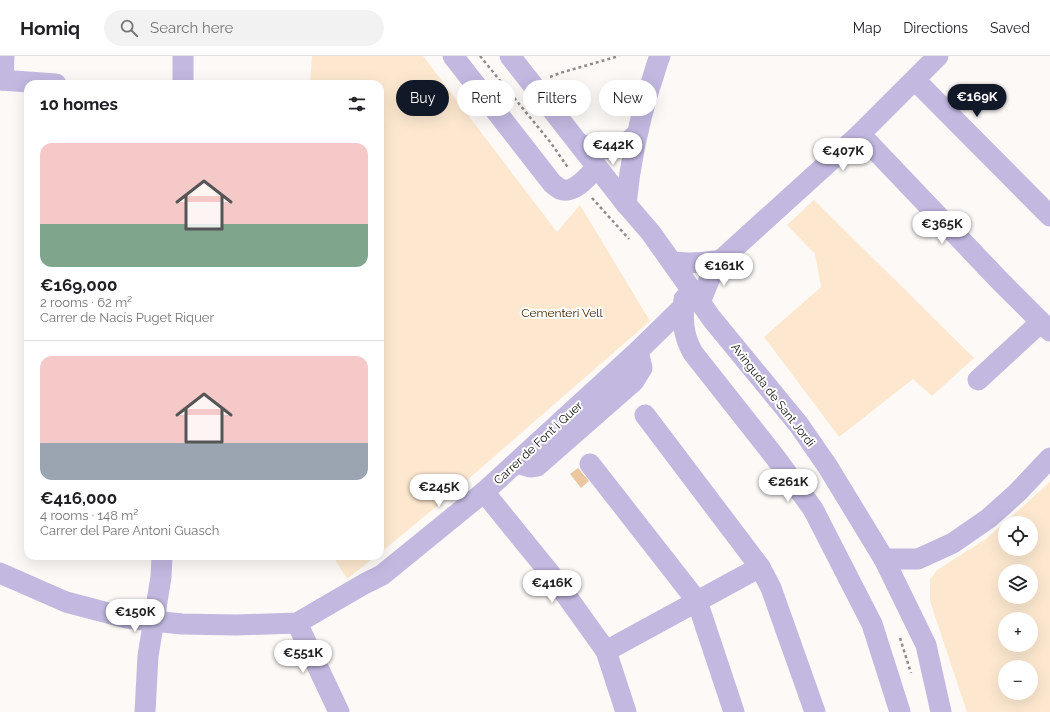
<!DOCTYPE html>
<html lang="en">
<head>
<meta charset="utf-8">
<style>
	body { margin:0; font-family:Raleway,sans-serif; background:#f2f2f2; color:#202124; height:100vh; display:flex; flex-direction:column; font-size:15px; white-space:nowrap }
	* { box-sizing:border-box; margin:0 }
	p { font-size:13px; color:#757577 }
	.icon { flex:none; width:22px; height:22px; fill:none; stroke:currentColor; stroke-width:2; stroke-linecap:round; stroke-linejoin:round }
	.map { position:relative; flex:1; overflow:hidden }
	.drawer { position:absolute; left:24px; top:24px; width:360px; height:480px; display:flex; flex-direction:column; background:#fff; border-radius:12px; box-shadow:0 4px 16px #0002 }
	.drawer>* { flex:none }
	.banner { position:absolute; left:396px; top:24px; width:380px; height:36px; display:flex; gap:8px }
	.tools { position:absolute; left:998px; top:460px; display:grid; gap:8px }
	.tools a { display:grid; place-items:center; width:40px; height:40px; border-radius:50%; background:#fff; box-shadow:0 4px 16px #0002; font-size:20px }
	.price { position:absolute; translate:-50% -34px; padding:0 9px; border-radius:14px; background:#fff; color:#222; font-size:13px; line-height:26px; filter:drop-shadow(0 1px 2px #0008) }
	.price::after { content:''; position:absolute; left:50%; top:24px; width:12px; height:9px; margin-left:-6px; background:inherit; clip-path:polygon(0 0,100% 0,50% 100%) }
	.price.active { background:#111827; color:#fff }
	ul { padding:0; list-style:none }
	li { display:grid; align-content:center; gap:8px; height:212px; padding:0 16px }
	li+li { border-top:1px solid #e0e0e0 }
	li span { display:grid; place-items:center; height:124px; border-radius:12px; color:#555 }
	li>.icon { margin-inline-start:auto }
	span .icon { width:72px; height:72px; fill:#fffc; stroke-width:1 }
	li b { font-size:17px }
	h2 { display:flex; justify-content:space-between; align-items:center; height:48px; padding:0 16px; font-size:17px }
	.chip { padding:0 14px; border-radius:18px; background:#fff; box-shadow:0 4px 16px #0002; font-size:14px; line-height:36px }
	.chip.active { background:#111827; color:#fff }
	header { display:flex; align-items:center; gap:24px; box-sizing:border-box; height:56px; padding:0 20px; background:#fff; border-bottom:1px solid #e0e0e0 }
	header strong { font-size:19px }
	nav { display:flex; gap:22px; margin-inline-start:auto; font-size:14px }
	.search { width:280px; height:36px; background:#f2f2f2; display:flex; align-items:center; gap:10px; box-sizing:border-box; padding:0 14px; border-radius:22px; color:#757577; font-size:15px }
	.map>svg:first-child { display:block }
</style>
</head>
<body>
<header>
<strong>Homiq</strong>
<div class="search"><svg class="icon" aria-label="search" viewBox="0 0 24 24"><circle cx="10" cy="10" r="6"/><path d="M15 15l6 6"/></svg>Search here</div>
<nav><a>Map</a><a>Directions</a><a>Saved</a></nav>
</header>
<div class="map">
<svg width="1050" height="656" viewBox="0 0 1050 656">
	<rect width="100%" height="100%" fill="#fcf9f7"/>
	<g fill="#fde8cf" fill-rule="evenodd">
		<path d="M312,0H423L557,176L580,149L650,265L442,446L380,497V28H310Z"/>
		<path d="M814,144L974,302L932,340L913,323L839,381L764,281L821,231L815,198L787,169Z"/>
		<path d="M1050,426V656H967L930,545V524L937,514L986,483ZM1005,467H1031V493H1005ZM1005,515H1031V541H1005ZM1005,563H1031V589H1005ZM1005,611H1031V637H1005Z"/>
		<path d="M333,500H376L347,523Z"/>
	</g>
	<path fill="#eac79e" d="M578,412L589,425L581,432L570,418Z"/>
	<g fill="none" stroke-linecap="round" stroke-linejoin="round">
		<g stroke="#8f8d8c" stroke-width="2.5" stroke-dasharray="3 3" stroke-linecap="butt">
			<path d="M480,0L551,87L569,113"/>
			<path d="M550,21L560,17L619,0"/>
			<path d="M592,142L629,183"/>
			<path d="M900,582L911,617"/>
		</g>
		<g stroke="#c2b8e0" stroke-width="21">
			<path d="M453,0L552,127C554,129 557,131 560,133C574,139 588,120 597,111"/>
			<path d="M510,0L626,148L651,177L712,263L799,369L828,411L884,503L926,589L941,656"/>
			<path d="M0,24L56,28"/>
			<path d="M3,24L4,0"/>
			<path d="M915,24L1050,160"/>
			<path d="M183,28V0"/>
			<path d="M860,78L1001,226L1050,275"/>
			<path d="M579,88C593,91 610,97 624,88C629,86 633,81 637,78"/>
			<path d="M626,148C630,107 638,69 650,30C654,20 656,9 660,0"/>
			<path d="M672,206C690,208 703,207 721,204"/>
			<path d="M684,243C683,264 682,278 693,297L775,401L813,453L872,568L900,656"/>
			<path d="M700,246L710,222L721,204L860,78L938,0"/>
			<path d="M978,324L1041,266"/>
			<path d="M517,407L530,411L537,410L634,325L642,312L638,295"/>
			<path d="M590,408L697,545L734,656"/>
			<path d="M484,436L553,521L606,595L626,656"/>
			<path d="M884,503H918L953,487L989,462L1018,436L1050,402"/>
			<path d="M760,511L771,532L815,656"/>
			<path d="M0,517L66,546L127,562L153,565L182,568L236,569L297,567L364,528L382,519L484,436L638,295L683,251"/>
			<path d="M297,567L339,656"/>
			<path d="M606,595L760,511L645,359"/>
			<path d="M145,656L148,600L161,521L162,500"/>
		</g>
	</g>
	<g text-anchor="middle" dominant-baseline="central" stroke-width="4" stroke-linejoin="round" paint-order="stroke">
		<g font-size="12" fill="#3c2503" stroke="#fff">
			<text x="562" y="257">Cementeri Vell</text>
		</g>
		<g font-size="12" fill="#111010" stroke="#fff">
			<text transform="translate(773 339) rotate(52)">Avinguda de Sant Jordi</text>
			<text transform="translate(538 387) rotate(-43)">Carrer de Font i Quer</text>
		</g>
	</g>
</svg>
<div class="tools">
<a><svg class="icon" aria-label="locate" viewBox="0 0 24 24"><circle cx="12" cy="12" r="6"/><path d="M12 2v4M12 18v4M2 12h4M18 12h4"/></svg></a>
<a><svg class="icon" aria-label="layers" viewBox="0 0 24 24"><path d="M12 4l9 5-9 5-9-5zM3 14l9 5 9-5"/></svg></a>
<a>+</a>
<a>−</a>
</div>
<b class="price active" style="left:977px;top:62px">€169K</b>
<b class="price" style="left:613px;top:110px">€442K</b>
<b class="price" style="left:843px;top:116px">€407K</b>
<b class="price" style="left:942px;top:189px">€365K</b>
<b class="price" style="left:724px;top:231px">€161K</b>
<b class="price" style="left:788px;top:447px">€261K</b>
<b class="price" style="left:439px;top:452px">€245K</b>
<b class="price" style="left:552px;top:548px">€416K</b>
<b class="price" style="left:135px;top:577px">€150K</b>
<b class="price" style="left:303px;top:618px">€551K</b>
<div class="banner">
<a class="chip active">Buy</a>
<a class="chip">Rent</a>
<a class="chip">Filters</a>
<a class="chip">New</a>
</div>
<section class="drawer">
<h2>10 homes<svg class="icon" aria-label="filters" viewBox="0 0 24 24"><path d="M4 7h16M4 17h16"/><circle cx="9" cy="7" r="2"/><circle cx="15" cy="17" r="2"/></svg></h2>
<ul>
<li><span style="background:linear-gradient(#f6c9c9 65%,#7fa58c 0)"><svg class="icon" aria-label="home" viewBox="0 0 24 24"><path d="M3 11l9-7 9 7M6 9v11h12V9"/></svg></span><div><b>€169,000</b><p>2 rooms · 62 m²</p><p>Carrer de Nacís Puget Riquer</p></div></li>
<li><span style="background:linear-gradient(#f6c9c9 70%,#9aa5b1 0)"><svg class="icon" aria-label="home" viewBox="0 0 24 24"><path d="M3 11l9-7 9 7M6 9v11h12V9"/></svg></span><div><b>€416,000</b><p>4 rooms · 148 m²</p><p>Carrer del Pare Antoni Guasch</p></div></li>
</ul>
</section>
</div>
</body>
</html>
